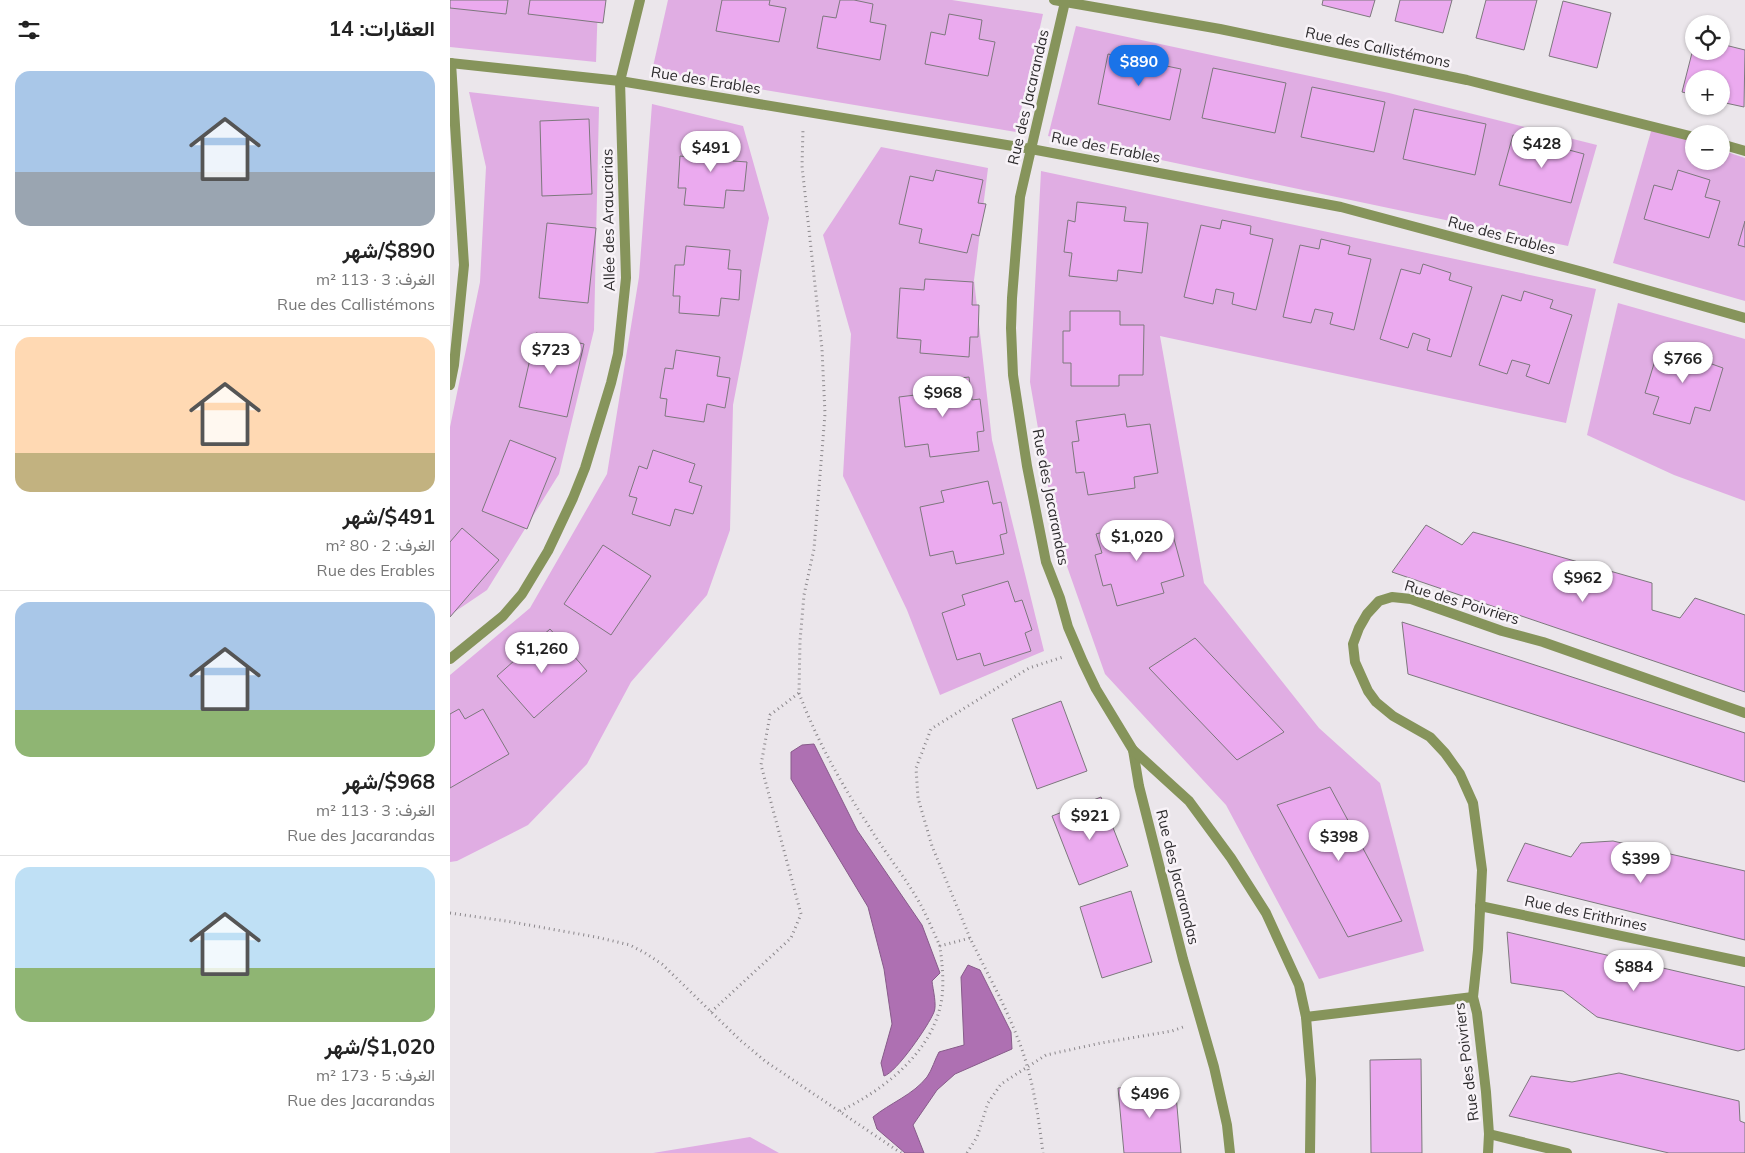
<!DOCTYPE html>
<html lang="ar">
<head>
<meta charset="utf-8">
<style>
	body { margin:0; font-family:Mulish,Vazirmatn,sans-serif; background:#f2f2f2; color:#222; direction:rtl; height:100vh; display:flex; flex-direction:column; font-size:19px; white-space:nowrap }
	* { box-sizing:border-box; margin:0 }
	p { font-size:16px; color:#767676 }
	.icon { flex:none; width:28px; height:28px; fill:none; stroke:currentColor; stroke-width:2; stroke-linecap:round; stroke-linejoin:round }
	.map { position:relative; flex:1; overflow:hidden; direction:ltr }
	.sheet { display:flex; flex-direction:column; background:#fff; width:450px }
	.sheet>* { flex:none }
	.controls { position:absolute; left:1235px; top:15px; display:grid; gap:10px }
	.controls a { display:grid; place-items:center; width:45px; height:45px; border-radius:50%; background:#fff; box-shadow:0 1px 4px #0004; font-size:25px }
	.price { position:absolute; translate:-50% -42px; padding:0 11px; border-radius:18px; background:#fff; color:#222; font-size:16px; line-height:32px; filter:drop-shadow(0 1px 2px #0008) }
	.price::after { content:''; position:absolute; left:50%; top:30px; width:15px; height:11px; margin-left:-8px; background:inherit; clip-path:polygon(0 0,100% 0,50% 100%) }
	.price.on { background:#1a73e8; color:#fff }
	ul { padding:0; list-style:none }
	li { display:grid; align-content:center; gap:10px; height:265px; padding:0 15px }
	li+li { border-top:1px solid #e0e0e0 }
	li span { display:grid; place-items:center; height:155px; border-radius:15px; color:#555 }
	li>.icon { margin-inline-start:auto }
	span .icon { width:90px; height:90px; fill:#fffc; stroke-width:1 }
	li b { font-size:21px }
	h2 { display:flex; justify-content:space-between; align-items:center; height:60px; padding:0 15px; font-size:21px }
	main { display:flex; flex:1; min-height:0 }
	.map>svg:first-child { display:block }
</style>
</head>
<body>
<main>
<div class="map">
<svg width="1295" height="1153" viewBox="0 0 1295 1153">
	<rect width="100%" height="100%" fill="#ebe6eb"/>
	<g fill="#e0ade3">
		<path d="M0,0H148L146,62L0,47Z"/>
		<path d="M218,0H502L593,14L566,132L202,71Z"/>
		<path d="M626,26L939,93L1147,145L1118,246L598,136Z"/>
		<path d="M19,92L149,107L144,330L109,474L37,590L0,615V427L30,282L36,167Z"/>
		<path d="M202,104L293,126L319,218L283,405L280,530L257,595L181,682L137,764L78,825L7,861L0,862V675L80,608L157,474L189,277Z"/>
		<path d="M1202,128L1244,142V161H1271V150L1295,158V301L1163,263Z"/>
		<path d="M431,147L538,168L524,280L542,440L594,651L490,695L457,610L393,476L401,334L373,235Z"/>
		<path d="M591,171L1146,289L1116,423L710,336L754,583L869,728L930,783L974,951L869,979L776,805L655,674L607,538L580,382Z"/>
		<path d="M1168,303L1295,339V501L1224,475L1137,435Z"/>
		<path d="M300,1137L329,1153H203Z"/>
	</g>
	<g fill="#ae70b2" stroke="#875b8a">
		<path d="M364,744L407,830L472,925L490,973L482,981C483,990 487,1005 484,1012C479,1025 446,1073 434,1076L431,1063L442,1024L434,969L418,907L341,779V752L352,745Z"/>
		<path d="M518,965L530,970L561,1032L562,1049L505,1074L487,1090L463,1125L474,1153H455L427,1129L423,1117C440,1103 463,1095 477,1077C482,1070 485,1059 489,1052L514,1045L511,977Z"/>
	</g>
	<g fill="#ebaaef" stroke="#7d787d">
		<path d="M0,0H58L56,14L0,8Z"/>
		<path d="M80,0H156L153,23L78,14Z"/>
		<path d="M272,0H320L319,5L336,8L329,42L266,31Z"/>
		<path d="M390,0H404L423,4L420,22L436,25L430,60L367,48L373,16L386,18Z"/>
		<path d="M873,0H925L920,17L872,5Z"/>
		<path d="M950,0H1002L993,33L945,21Z"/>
		<path d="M1036,0H1087L1074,50L1026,38Z"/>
		<path d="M1113,1L1161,13L1147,68L1099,56Z"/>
		<path d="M499,14L532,20L529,39L545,42L538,76L475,64L481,32L495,35Z"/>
		<path d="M1271,44L1295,50L1294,107L1271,102V79H1244V95L1232,92L1244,45V51H1271Z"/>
		<path d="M658,54L731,69L720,120L648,104Z"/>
		<path d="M763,68L836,83L825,133L752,118Z"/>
		<path d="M862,87L935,102L924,152L851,137Z"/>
		<path d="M964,109L1036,124L1025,175L953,159Z"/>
		<path d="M139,119L142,194L92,196L90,121Z"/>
		<path d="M1063,135L1134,154L1121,203L1049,185Z"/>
		<path d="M241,138L285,142L283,161L297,162L294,191L276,190L274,208L234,205L236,188H228L230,156L239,157Z"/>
		<path d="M486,170L533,180L528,203L536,204L529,236L522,234L517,253L469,243L472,229L449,224L460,176L483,181Z"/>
		<path d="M1228,170L1260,180L1255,197L1270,201L1259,238L1194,219L1204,185L1222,190Z"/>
		<path d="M627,202L676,207L674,221L698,223L692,273L668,270L667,281L619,276L622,253L614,252L618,220L625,222Z"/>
		<path d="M772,220L801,226L800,234L823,239L806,310L782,304L784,293L766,289L763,304L734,297L751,225L770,229Z"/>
		<path d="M1295,221V247L1288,245Z"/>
		<path d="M97,223L146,228L138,303L89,298Z"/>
		<path d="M871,239L900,246L898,254L921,259L904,330L880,324L883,313L865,309L861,323L833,317L850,245L869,249Z"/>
		<path d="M236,246L280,250L278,269L291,270L289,300L271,298L269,316L229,313L230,296H223L225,265H234Z"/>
		<path d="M973,264L1001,273L999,280L1022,287L1001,357L977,350L980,339L963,333L958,348L930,339L951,269L970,274Z"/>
		<path d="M475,279L523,282L522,305H529L528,337H520L519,357L470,353L471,340L447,338L450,288L474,290Z"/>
		<path d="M1074,291L1103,300L1100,308L1122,315L1099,384L1076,376L1080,365L1062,360L1057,374L1029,365L1052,295L1071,301Z"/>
		<path d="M620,311H670V325H694L693,375H669V386H621V363H613V331H620Z"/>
		<path d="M86,333L134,344L117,417L69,407Z"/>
		<path d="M1225,345L1262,356L1259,363L1273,368L1260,411L1245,407L1240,424L1203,414L1209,397L1195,393L1207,354L1221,358Z"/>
		<path d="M226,350L270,357L267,376L280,378L275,408L257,404L254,422L215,416L217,399L210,398L215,368L223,369Z"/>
		<path d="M519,377L522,400L530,399L534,431L527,432L529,451L480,457L478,444L455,447L449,397L473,394L472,383Z"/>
		<path d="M675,414L677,427L700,424L708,473L684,477L685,488L638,495L634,472L626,473L622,442L629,441L626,421Z"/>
		<path d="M60,440L106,458L77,529L32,511Z"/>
		<path d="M203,450L245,464L239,482L252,486L243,514L225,509L220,526L182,514L187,498L179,496L189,466L197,469Z"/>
		<path d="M538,481L543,504L551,502L557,533L550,535L554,554L506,564L503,551L480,556L470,507L494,502L491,491Z"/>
		<path d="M694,521L698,534L721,528L734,576L711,583L714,593L667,606L661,584L653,586L645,555L652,553L646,534Z"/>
		<path d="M976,525L1012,545L1023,532L1202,583V610L1230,618L1245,598L1295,615V692L942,572Z"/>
		<path d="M12,528L49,560L0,617V542Z"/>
		<path d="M153,545L201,576L161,635L114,604Z"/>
		<path d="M558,581L565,602L572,600L582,630L575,633L581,651L534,666L530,653L507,660L492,613L515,605L512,595Z"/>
		<path d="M952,622L1295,733V782L958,674Z"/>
		<path d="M100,629L137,671L84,718L47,676Z"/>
		<path d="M745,638L834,732L787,760L699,668Z"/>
		<path d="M611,701L637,771L587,789L562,719Z"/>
		<path d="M9,709L15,719L33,709L59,754L0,788V714Z"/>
		<path d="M880,787L952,921L898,937L827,805Z"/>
		<path d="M651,797L678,866L629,885L602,816Z"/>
		<path d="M1163,841L1295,871V940L1057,881L1075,843L1121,857L1131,843Z"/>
		<path d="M681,891L702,962L652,978L630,907Z"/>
		<path d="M1057,932L1295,987V1049L1288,1051L1147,1017L1113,991L1061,983Z"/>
		<path d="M971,1059L972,1153H921L920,1060Z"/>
		<path d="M1169,1073L1289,1101L1290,1121L1295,1123V1153H1219L1059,1116L1081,1076L1122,1082Z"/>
		<path d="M725,1083L731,1153H674L668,1088Z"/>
	</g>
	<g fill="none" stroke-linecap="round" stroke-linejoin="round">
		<g stroke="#8b878b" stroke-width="3" stroke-dasharray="1 4" stroke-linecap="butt">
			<path d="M349,693C367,741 392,785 420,828C434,851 451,872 465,895C475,911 482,929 490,946"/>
			<path d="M0,913L56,921L146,937L180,945L195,953L212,964L290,1040L315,1061L451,1153"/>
			<path d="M520,938L482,846L468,798L466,768L481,729L579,668L613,657"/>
			<path d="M261,1012L341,938L351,914L311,765L320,715L349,693L350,641L354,595L364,549L375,414L372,349L352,166L353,129"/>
			<path d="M390,1111C436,1089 485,1050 492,997C494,980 492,963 490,946L520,938C535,969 553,1001 566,1034C582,1072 588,1113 593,1153"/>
			<path d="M517,1153L527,1137L538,1103L551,1084L596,1055L651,1043L722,1031L736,1026"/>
		</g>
		<g stroke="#86945b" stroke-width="10">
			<path d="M604,0L770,29L1017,80L1244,137"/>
			<path d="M615,2L570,197L562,298L561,328L563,375L577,466L596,562L610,598L618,627L633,662L646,689L683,750L689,786L733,959L764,1067L777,1125L780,1153"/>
			<path d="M0,63L170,81L581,149L891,207L1133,272L1295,318"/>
			<path d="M1271,144L1295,151"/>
			<path d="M0,385L4,365L14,265L1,63"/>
			<path d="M0,659L53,616L72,594L98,551L123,498L135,468L161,383L168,354L176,278L170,81L190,0"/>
			<path d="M683,750L739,801L781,858L816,913L849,985L856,1017L861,1079L860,1153"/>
			<path d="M1030,906L1295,962"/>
			<path d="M856,1017L1023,997"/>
			<path d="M1039,1134L1117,1153"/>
			<path d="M1038,1153L1039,1134L1036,1092L1027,1013L1023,997L1028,950L1032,870L1023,803L1010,774L995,753L980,737L943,716L926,702L918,691L905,662L903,644L909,628L917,614L929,601L942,597L961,599L1052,631L1093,642L1295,713"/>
		</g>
	</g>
	<g text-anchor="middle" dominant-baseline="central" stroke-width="5" stroke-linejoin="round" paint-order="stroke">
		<g font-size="15" fill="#2d2b2d" stroke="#f8f3f8">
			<text transform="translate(928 47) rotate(12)">Rue des Callistémons</text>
			<text transform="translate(256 80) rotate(9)">Rue des Erables</text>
			<text transform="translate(578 97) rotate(-77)">Rue des Jacarandas</text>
			<text transform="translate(656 147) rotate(11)">Rue des Erables</text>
			<text transform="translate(158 220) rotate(-91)">Allée des Araucarias</text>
			<text transform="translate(1052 235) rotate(15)">Rue des Erables</text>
			<text transform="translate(601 497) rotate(79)">Rue des Jacarandas</text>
			<text transform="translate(1012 602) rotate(17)">Rue des Poivriers</text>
			<text transform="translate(728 877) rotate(76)">Rue des Jacarandas</text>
			<text transform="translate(1136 913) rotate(12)">Rue des Erithrines</text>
			<text transform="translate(1016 1062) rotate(-97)">Rue des Poivriers</text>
		</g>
	</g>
</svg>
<div class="controls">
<a><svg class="icon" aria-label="locate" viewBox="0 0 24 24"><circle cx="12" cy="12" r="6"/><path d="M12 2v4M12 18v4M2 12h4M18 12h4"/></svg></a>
<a>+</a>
<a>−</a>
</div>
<b class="price on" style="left:689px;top:87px">$890</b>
<b class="price" style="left:1092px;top:169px">$428</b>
<b class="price" style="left:261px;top:173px">$491</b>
<b class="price" style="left:101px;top:375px">$723</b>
<b class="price" style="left:1233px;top:384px">$766</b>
<b class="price" style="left:493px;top:418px">$968</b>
<b class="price" style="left:687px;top:562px">$1,020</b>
<b class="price" style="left:1133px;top:603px">$962</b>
<b class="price" style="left:92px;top:674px">$1,260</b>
<b class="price" style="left:640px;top:841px">$921</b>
<b class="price" style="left:889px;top:862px">$398</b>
<b class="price" style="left:1191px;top:884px">$399</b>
<b class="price" style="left:1184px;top:992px">$884</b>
<b class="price" style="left:700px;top:1119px">$496</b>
</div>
<section class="sheet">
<h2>العقارات: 14<svg class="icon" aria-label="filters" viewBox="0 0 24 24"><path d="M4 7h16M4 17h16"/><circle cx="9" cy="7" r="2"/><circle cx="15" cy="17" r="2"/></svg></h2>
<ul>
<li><span style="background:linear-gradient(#a9c7e8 65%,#9aa5b1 0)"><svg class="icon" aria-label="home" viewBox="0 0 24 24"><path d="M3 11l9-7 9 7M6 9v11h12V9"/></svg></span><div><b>$890/شهر</b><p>الغرف: 3 · 113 m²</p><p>Rue des Callistémons</p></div></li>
<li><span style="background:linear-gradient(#ffd9b3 75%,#c2b280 0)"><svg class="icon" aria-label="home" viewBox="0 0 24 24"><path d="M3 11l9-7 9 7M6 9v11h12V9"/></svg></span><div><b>$491/شهر</b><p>الغرف: 2 · 80 m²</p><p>Rue des Erables</p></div></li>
<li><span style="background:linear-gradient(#a9c7e8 70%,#8fb573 0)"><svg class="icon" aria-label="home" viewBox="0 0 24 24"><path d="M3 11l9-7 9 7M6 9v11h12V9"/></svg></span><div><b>$968/شهر</b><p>الغرف: 3 · 113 m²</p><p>Rue des Jacarandas</p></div></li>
<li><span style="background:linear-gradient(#bfe0f5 65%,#8fb573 0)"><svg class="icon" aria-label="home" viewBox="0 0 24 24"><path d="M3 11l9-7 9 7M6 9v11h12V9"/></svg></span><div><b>$1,020/شهر</b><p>الغرف: 5 · 173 m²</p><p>Rue des Jacarandas</p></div></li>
</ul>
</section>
</main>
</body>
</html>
